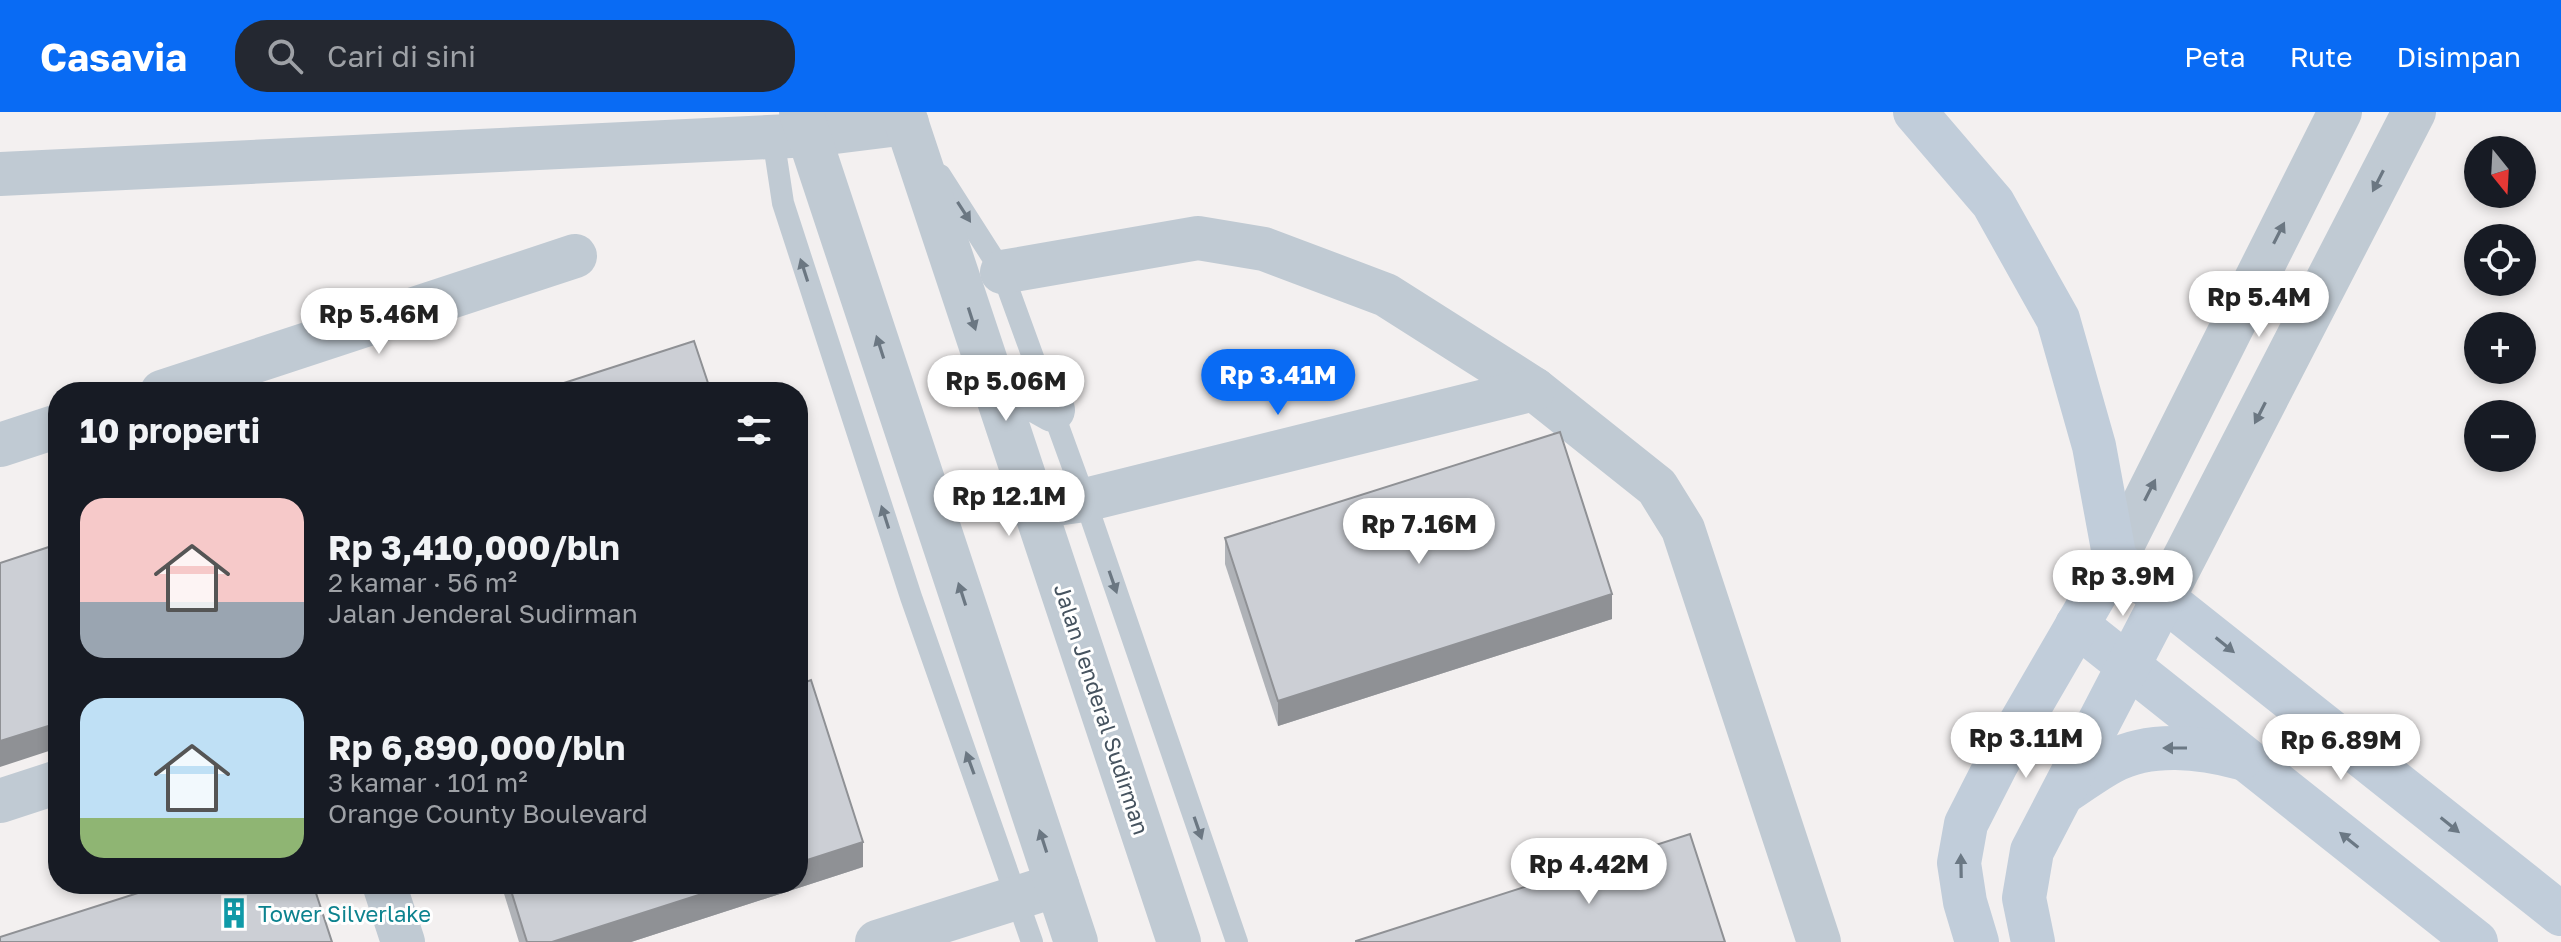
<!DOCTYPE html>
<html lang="id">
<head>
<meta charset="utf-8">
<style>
	body { margin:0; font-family:"Golos Text",sans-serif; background:#242831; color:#f1f3f6; height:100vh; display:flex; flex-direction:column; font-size:30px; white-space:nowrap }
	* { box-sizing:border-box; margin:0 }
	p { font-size:26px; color:#9ea1a6 }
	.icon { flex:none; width:44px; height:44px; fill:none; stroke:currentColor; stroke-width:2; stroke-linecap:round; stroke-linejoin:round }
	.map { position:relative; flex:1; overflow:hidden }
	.panel { position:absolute; left:48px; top:270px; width:760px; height:512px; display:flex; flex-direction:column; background:#171b24; border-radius:32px; box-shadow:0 4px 12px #0003 }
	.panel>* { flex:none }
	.needle { width:52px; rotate:162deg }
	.tools { position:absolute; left:2464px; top:24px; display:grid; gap:16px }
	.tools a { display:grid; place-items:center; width:72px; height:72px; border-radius:50%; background:#171b24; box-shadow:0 4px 12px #0003; font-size:40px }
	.price { position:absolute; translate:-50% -68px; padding:0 18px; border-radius:28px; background:#fff; color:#222; font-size:26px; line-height:52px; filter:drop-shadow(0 2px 4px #0008) }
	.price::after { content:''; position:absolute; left:50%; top:48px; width:24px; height:18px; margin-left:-12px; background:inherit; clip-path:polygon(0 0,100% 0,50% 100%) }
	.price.active { background:#096bf4; color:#fff }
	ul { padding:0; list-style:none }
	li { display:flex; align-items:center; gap:24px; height:200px; padding:0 32px }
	li span { display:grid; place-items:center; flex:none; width:224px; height:160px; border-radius:24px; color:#555 }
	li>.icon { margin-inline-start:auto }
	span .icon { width:96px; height:96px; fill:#fffc; stroke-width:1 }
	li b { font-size:34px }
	h2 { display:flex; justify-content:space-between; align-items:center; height:96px; padding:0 32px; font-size:34px }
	header { display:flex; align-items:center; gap:48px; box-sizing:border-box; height:112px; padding:0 40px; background:#096bf4; color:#fff }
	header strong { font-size:38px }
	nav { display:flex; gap:44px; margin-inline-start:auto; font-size:28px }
	.search { width:560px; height:72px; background:#242831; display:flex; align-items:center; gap:20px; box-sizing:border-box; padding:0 28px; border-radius:32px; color:#9ea1a6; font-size:30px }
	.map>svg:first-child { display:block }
</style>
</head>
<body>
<header>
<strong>Casavia</strong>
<div class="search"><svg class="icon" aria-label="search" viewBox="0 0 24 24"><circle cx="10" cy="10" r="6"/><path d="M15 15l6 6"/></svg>Cari di sini</div>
<nav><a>Peta</a><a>Rute</a><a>Disimpan</a></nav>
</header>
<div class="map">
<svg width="2561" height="830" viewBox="0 0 2561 830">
	<rect width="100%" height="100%" fill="#f3f0f0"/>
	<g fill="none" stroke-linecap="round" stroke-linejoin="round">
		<g stroke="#c0cad3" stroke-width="22">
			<path d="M773,25L783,91L911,485L1032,830"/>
			<path d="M940,63L1002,160L1085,388L1237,830"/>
		</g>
		<g stroke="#c0cad3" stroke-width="44">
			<path d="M0,62L811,23L907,11"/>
			<path d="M1002,160L1198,126L1264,137L1386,183L1534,277L1657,375L1683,417L1819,830"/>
			<path d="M162,280L575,144"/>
			<path d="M0,333L58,314"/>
			<path d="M1034,395L1085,388L1534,277"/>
			<path d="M2115,448L2340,0"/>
			<path d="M2164,485L2414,0"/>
			<path d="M0,689L58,670"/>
			<path d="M384,772L403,830"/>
			<path d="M877,830L1057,773"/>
		</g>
		<g stroke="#c0cad3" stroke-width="44">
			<path d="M801,0L1076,830"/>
			<path d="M903,0L1179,830"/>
			<path d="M992,264L1053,298"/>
		</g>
		<g stroke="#c1cdda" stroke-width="44">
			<path d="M1915,0L1993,91L2058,207L2094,334L2115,448L2561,802"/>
			<path d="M2077,513L2476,830"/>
			<path d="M2063,681C2079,671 2094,659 2111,650C2150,629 2201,635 2241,646"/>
			<path d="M1977,830L1965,790L1959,751L1966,712L1996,653L2115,448"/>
			<path d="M2033,830L2024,786L2032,739L2164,485"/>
		</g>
	</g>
	<g fill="#afb2b7">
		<path d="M1225,426L1612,507L1278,614L1225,452Z"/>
		<path d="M863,755L631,830H519L501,772H798Z"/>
	</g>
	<g fill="#8f9195">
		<path d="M1612,482V507L1278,614V589Z"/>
		<path d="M58,611V636L0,655V629Z"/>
		<path d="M863,730V755L631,830H552L733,772H798V751Z"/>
	</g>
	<g fill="#cccfd5" stroke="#8f9195" stroke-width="2">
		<path d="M694,229L711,280H536Z"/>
		<path d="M1560,320L1612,482L1278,589L1225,426Z"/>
		<path d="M58,432V611L0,629V451Z"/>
		<path d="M811,568L863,730L798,751V573Z"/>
		<path d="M1690,722L1725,830H1356V829Z"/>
		<path d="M166,772H313L332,830H0V825Z"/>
		<path d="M509,772H733L552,830H527Z"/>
	</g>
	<defs><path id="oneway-solid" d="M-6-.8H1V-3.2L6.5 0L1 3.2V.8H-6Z" transform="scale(2)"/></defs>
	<g fill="#6b7782">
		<use href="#oneway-solid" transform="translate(2378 69) rotate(117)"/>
		<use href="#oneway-solid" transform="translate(964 100) rotate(57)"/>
		<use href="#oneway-solid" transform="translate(2279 121) rotate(-63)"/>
		<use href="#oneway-solid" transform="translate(804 158) rotate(-108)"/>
		<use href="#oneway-solid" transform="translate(972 207) rotate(72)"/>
		<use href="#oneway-solid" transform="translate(880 235) rotate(-108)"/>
		<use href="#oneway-solid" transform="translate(2260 301) rotate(117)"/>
		<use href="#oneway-solid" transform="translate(2150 378) rotate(-63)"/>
		<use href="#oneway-solid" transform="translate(885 405) rotate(-108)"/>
		<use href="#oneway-solid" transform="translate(1113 470) rotate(71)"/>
		<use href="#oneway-solid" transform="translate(962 482) rotate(-108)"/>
		<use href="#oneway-solid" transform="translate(970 651) rotate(-110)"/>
		<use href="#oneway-solid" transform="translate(1198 716) rotate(71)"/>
		<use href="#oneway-solid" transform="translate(1043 729) rotate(-108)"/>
	</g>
	<g fill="#6b7884">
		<use href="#oneway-solid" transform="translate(2225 533) rotate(39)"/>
		<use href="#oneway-solid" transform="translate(2175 636) rotate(-180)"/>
		<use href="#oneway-solid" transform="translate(2450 713) rotate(39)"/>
		<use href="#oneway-solid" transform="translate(2349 728) rotate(-141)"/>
		<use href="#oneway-solid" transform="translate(1961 754) rotate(-91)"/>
	</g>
	<defs>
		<symbol id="building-bare" viewBox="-9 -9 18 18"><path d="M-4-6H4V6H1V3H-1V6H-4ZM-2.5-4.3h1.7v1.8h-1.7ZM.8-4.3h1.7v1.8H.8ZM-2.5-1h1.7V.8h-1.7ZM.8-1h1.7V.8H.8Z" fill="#0f9aa8" stroke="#fff" stroke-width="2.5" paint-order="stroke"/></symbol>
	</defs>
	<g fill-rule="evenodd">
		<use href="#building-bare" x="212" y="779" width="44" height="44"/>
	</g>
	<g text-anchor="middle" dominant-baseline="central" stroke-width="6" stroke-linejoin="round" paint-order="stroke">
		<g font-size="22" fill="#46535f" stroke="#fff">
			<text transform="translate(1102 597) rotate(72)">Jalan Jenderal Sudirman</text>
		</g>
		<g font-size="22" fill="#0d838f" stroke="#fff" text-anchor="start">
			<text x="258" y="801">Tower Silverlake</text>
		</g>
	</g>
</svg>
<div class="tools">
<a><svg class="needle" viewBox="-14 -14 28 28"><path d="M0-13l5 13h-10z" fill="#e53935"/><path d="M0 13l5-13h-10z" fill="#9ea1a6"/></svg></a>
<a><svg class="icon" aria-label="locate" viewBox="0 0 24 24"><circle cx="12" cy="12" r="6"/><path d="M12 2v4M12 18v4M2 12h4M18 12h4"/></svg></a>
<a>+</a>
<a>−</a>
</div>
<b class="price" style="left:2259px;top:227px">Rp 5.4M</b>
<b class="price" style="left:379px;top:244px">Rp 5.46M</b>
<b class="price active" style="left:1278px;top:305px">Rp 3.41M</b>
<b class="price" style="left:1006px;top:311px">Rp 5.06M</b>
<b class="price" style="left:1009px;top:426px">Rp 12.1M</b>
<b class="price" style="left:1419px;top:454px">Rp 7.16M</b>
<b class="price" style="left:2123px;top:506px">Rp 3.9M</b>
<b class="price" style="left:2026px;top:668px">Rp 3.11M</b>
<b class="price" style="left:2341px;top:670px">Rp 6.89M</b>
<b class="price" style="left:1589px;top:794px">Rp 4.42M</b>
<section class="panel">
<h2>10 properti<svg class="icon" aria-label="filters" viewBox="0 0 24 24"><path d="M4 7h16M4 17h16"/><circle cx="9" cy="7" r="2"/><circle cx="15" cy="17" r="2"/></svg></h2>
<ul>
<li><span style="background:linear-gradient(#f6c9c9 65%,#9aa5b1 0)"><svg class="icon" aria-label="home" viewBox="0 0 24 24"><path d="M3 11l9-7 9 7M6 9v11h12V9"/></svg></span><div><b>Rp 3,410,000/bln</b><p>2 kamar · 56 m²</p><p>Jalan Jenderal Sudirman</p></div></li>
<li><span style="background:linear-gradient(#bfe0f5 75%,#8fb573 0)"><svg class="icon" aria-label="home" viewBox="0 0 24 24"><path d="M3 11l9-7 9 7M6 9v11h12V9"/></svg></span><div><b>Rp 6,890,000/bln</b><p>3 kamar · 101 m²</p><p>Orange County Boulevard</p></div></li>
</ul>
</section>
</div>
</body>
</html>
